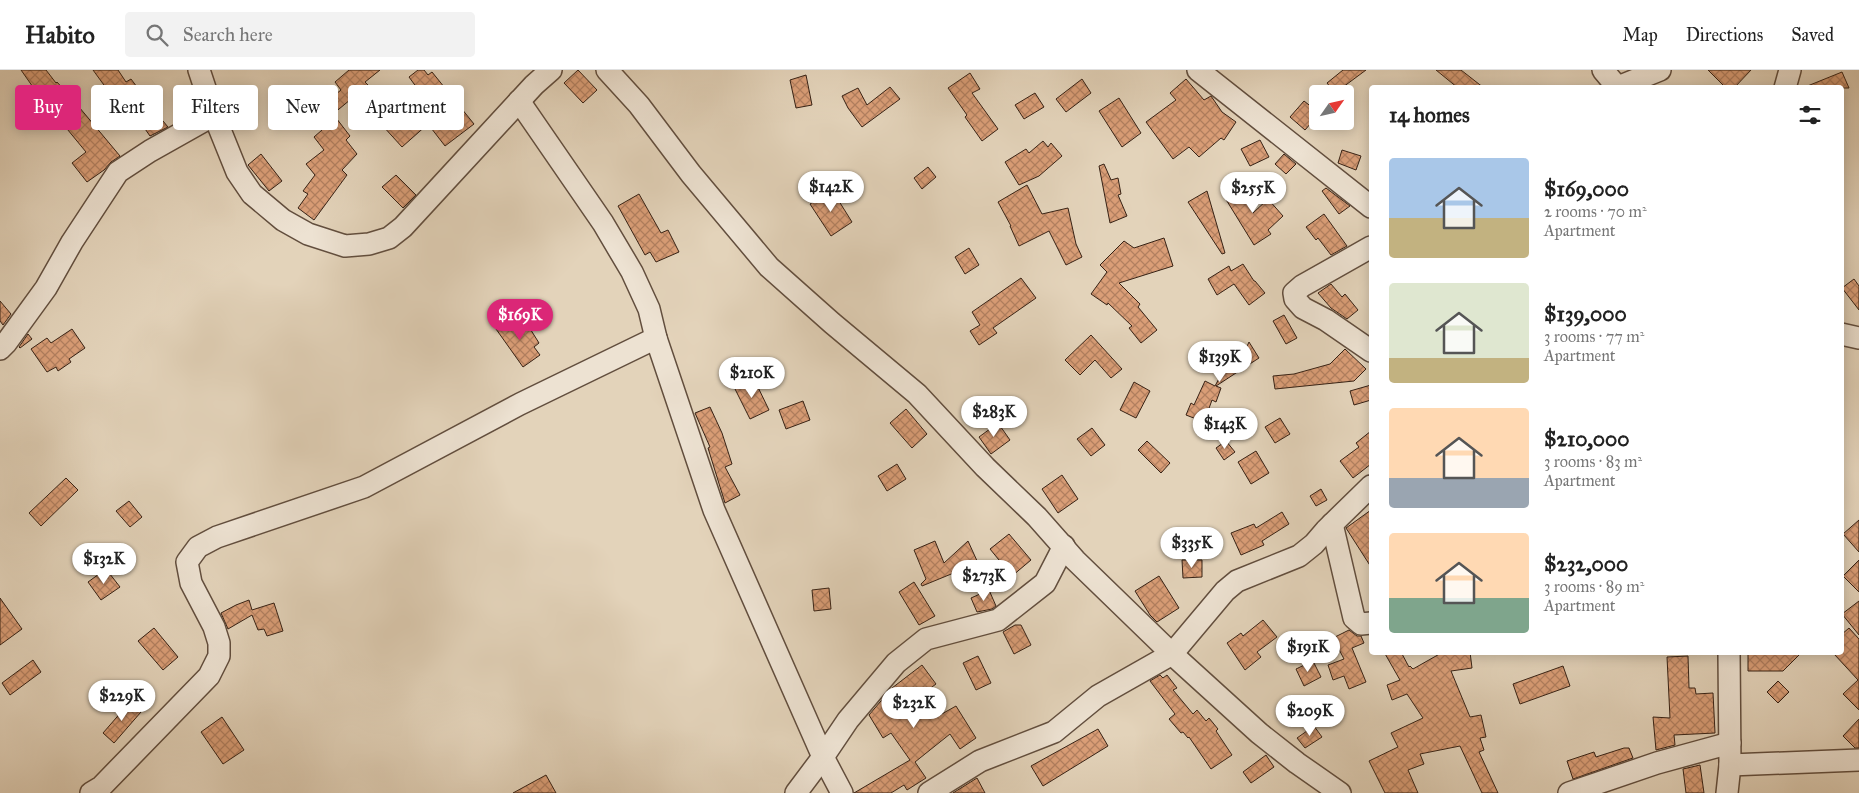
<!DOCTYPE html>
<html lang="en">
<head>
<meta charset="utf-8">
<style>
	body { margin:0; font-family:"IM FELL Great Primer",serif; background:#f2f2f2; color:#222; height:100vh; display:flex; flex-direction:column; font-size:19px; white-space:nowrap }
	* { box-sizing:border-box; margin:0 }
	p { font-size:16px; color:#767676 }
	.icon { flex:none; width:28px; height:28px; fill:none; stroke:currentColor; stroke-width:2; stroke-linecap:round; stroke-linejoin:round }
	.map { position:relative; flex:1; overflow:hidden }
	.side { position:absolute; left:1369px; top:15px; width:475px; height:570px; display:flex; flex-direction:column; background:#fff; border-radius:5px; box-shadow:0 2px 12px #0003 }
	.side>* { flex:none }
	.hud { position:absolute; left:15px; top:15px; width:475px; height:45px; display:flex; gap:10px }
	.needle { width:32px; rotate:56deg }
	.tools { position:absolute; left:1309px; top:15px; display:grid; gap:10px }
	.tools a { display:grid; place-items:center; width:45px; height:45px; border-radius:5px; background:#fff; box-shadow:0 2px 12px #0003; font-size:25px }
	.price { position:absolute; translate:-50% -42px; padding:0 11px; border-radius:18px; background:#fff; color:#222; font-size:16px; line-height:32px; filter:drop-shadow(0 1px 2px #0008) }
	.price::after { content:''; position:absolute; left:50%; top:30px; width:15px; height:11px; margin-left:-8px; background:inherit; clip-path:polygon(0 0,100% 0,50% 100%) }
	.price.active { background:#db2777; color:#fff }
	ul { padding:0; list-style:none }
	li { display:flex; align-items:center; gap:15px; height:125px; padding:0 20px }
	li span { display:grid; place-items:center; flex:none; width:140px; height:100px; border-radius:5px; color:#555 }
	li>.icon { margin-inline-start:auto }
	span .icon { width:60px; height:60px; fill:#fffc; stroke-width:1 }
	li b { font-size:21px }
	h2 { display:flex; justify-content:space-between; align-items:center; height:60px; padding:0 20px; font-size:21px }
	.chip { padding:0 18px; border-radius:5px; background:#fff; box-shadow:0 2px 12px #0003; font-size:18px; line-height:45px }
	.chip.active { background:#db2777; color:#fff }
	header { display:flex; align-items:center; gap:30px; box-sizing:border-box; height:70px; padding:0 25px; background:#fff; border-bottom:1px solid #e0e0e0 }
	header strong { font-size:24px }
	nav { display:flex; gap:28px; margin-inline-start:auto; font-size:18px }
	.search { width:350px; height:45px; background:#f2f2f2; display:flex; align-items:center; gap:12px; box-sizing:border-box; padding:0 18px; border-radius:5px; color:#767676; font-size:19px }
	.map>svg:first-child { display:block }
</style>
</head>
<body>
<header>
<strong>Habito</strong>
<div class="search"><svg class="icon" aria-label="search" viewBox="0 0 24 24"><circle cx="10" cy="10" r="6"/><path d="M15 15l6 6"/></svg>Search here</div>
<nav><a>Map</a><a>Directions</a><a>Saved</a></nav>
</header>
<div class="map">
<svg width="1859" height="723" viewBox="0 0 1859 723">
	<defs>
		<pattern id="building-cross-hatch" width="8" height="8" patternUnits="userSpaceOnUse" patternTransform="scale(1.25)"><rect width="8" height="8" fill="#da9e77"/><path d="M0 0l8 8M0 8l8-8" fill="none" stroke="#b28060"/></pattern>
	</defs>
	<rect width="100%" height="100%" fill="#e3d3ba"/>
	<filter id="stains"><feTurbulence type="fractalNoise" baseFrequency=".004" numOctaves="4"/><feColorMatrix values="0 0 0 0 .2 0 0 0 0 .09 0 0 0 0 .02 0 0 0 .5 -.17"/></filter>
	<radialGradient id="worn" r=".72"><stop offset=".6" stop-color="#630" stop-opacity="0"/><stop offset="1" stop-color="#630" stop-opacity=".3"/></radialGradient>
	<g fill="url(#building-cross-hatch)" stroke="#372215">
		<path d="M21,0H46L56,13L57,12L74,31L120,86L111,92L104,100L87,112L72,93L86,82L35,20Z"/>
		<path d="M93,0H118L126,12L131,9L143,25L142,26L168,57L150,66L143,56L140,58L111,21L109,22Z"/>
		<path d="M349,0H380L365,12L368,15L333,44L350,66L346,70L357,84L342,100L347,105L314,150L298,138L308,124L303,121L315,105L306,94L324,80L314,67L322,60L310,45L341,20L335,12Z"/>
		<path d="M418,0H424L428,5L432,2L474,54L445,76L428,54L402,77L382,55L409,31L406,27L417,18L409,7Z"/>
		<path d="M578,0L597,20L583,33L564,13Z"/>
		<path d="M1343,0H1366L1335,23L1327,13Z"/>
		<path d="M1436,0H1461L1484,18H1458Z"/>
		<path d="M1708,0H1751L1734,18H1726Z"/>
		<path d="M1842,2L1849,18H1805V17Z"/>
		<path d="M970,3L980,19L972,23L998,59L982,71L965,47L967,45L948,18Z"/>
		<path d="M806,5L812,35L796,38L790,10Z"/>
		<path d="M1082,9L1091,23L1066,42L1056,29Z"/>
		<path d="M1186,9L1204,30L1211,26L1222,42L1236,52L1224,70L1221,68L1199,87L1189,77L1173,89L1146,52L1176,30L1170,23Z"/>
		<path d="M890,17L900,29L862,57L848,38L842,26L858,18L867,35Z"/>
		<path d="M1035,23L1044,37L1024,49L1015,35Z"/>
		<path d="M1119,28L1141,63L1122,77L1099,41Z"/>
		<path d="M1304,31L1318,42V45L1305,60L1290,47Z"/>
		<path d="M1260,70L1269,87L1250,96L1241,79Z"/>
		<path d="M1043,71L1048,77L1051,73L1062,86L1039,106L1019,115L1005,92L1026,79L1029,83Z"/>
		<path d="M1342,80L1361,86L1356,100L1338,93Z"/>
		<path d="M261,84L282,111L269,121L248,95Z"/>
		<path d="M1284,84L1296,94L1286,104L1275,94Z"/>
		<path d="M1104,94L1111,110L1118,108L1121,124L1118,125L1127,146L1110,153L1099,96Z"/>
		<path d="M928,97L936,107L922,119L914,108Z"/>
		<path d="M396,105L416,125L403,138L382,117Z"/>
		<path d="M1027,115L1042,144L1068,138L1076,174L1082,187L1066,195L1049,161L1019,176L1010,156H1011L998,132Z"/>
		<path d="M1243,115L1253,143L1268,129L1283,146L1268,160L1271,164L1254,175L1222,123Z"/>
		<path d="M1326,118L1350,136L1339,144L1322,121Z"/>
		<path d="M832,120L852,152L831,166L810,134Z"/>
		<path d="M1207,121L1225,183L1222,184L1188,132Z"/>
		<path d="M639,124L661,163L668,160L679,182L656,192L650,182L645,185L618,136Z"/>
		<path d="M1324,144L1347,176L1331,185L1318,168L1316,170L1306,157Z"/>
		<path d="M1164,168L1173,196L1119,213L1140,234L1138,237L1157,260L1141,273L1129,258L1132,256L1108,233L1107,235L1091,224L1107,202L1100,195L1124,171L1134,178Z"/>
		<path d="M969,178L979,195L965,204L955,187Z"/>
		<path d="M1243,194L1254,211H1255L1265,223L1249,235L1234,214L1217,225L1208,209L1229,196L1231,201Z"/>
		<path d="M1021,208L1036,228L993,258L997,263L979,275L970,261L980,255L972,242Z"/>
		<path d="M1854,209L1859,216V240L1842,218Z"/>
		<path d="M1331,214L1342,227L1345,224L1358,240L1347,249L1331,238L1318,223Z"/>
		<path d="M0,231L11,244L3,255L0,251Z"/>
		<path d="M1284,245L1297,268L1286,274L1273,251Z"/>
		<path d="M514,247L524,261L529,257L539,273L534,277L540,285L523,297L496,259Z"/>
		<path d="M72,259L85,278L69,289L71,292L58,301L56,297L47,302L31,279L47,268L51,273Z"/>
		<path d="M28,264L32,269L20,278L19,277Z"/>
		<path d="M1091,265L1122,299L1111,308L1095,290L1080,305L1065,290Z"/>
		<path d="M1249,272L1259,288L1216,316L1221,318L1216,332L1212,330L1204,352L1186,345L1191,333L1194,335L1205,311L1215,316L1235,279L1243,285Z"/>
		<path d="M1345,279L1366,299L1354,311L1275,319L1273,306L1294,304L1330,294Z"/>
		<path d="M754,309L769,340L750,349L735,319Z"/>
		<path d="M1134,312L1150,321L1136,348L1120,340Z"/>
		<path d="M1371,315V330L1354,335L1350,321Z"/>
		<path d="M803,331L810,350L786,359L779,340Z"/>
		<path d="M710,337L722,363L732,394L725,397L740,425L725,433L708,378L710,377L695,343Z"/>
		<path d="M906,339L927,364L912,378L890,353Z"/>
		<path d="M1280,348L1290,364L1275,373L1265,357Z"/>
		<path d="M998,353L1010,370L991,384L979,367Z"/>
		<path d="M1092,358L1105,375L1091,386L1077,369Z"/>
		<path d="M1371,361V394L1353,408L1340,391L1359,377L1356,373Z"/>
		<path d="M1147,371L1170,393L1161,403L1138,380Z"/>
		<path d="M1226,371L1235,382L1224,390L1216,378Z"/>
		<path d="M1256,381L1269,403L1251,414L1238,392Z"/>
		<path d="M897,394L906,409L887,421L878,406Z"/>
		<path d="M1062,405L1078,429L1058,443L1042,419Z"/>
		<path d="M66,408L78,420L41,456L29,443Z"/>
		<path d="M1321,419L1327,430L1316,436L1310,426Z"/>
		<path d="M129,431L142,447L130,457L116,441Z"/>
		<path d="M1371,440V497L1346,458Z"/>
		<path d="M1282,442L1289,454L1262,471L1264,475L1241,485L1231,463L1254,454L1256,458Z"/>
		<path d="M1859,450V482L1843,464Z"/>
		<path d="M1009,464L1031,490L1012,506L990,479Z"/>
		<path d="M935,471L944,493L968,471L978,493L922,516L921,514L926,509L914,480Z"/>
		<path d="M1182,490H1202V507L1183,508Z"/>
		<path d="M1859,490V522L1843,506Z"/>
		<path d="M106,499L120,517L101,530L88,512Z"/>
		<path d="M1159,506L1179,538L1157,552L1150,545L1135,521Z"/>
		<path d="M914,512L935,546L919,555L899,522Z"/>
		<path d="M829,518L831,539L814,541L812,520Z"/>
		<path d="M989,520L996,536L992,539L977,542L971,528Z"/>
		<path d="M0,528L22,559L0,575Z"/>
		<path d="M249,530L252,540L274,533L283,561L267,566L264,559L258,560L252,545L228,559L221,543L236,535Z"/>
		<path d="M1859,531V565L1842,544Z"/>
		<path d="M1263,550L1277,567L1257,582L1261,587L1245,600L1227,573L1241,563L1243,566Z"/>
		<path d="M1015,555H1021L1031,575L1014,584L1003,562Z"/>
		<path d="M154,558L178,587L163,600L138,571Z"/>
		<path d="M1849,558L1859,569V640L1843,624L1858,610L1834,584L1841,582V565Z"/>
		<path d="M1349,560L1357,566H1361L1364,573L1352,578L1366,612L1349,619L1344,606L1333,610L1328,595L1344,589L1333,568Z"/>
		<path d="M1384,582H1401L1409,597L1410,596L1413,599L1443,582H1470L1472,598L1451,601L1470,647L1481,645L1486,667L1480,668L1484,680L1479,682L1498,723H1482L1460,676L1420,684L1424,694L1408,700L1418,723H1385L1369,691L1398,677L1391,663L1423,648L1407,624L1392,630L1387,615L1400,610Z"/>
		<path d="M1748,582H1802L1783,601H1748Z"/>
		<path d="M978,586L991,613L976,620L963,593Z"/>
		<path d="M1688,586L1689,618H1695L1696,624L1713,623L1715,663L1674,665L1675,675L1656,680L1653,647L1670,648L1667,587Z"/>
		<path d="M33,590L41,602L10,625L2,613Z"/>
		<path d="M1313,591L1321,607L1304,616L1296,599Z"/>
		<path d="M922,595L936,614L924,623L940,645L956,636L976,668L960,679L950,664L915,692L926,708L907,720L904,715L891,723H854L910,690L891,663L883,668L869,645L886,625L893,620L892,618Z"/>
		<path d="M1563,596L1570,616L1520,634L1513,614Z"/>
		<path d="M1160,605L1163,608L1167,605L1177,618L1173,620L1193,644L1197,640L1206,651L1209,648L1218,659L1216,661L1232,685L1211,699L1189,667L1188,668L1183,662L1181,663L1169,649L1175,644L1150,611Z"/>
		<path d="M1778,611L1789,622L1778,633L1767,622Z"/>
		<path d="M130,632L141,642L114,673L103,663Z"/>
		<path d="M222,647L244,680L223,694L201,662Z"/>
		<path d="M1859,649V678H1855L1843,666Z"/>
		<path d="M1314,656L1322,667L1305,678L1297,668Z"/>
		<path d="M1098,659L1108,676L1043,716L1031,696Z"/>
		<path d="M1624,678H1629L1633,688L1573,709L1567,691L1594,682L1596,687Z"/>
		<path d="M1266,685L1274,697L1251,713L1243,702Z"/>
		<path d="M1700,695L1704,723H1686L1683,699Z"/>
		<path d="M546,705L556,723H513Z"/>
		<path d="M977,708L985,723H953Z"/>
	</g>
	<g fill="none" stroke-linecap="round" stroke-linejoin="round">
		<defs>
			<g id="minor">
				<path d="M199,0L214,45L237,102L252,124L283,150L308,164L345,176L369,174L389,168L403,157L534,15L551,0"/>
				<path d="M607,0L639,35L691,104L769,197L832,253L917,324L985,397L1037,447L1075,490L1172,584L1259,663L1297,693L1340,723"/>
				<path d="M1198,0L1371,137"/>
				<path d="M1603,0L1618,18"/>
				<path d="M1618,17L1660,0"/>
				<path d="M1785,18L1790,0"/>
				<path d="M519,31L603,153L632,202L649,239L656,268L714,440L823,687L842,723"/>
				<path d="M1371,177L1302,216L1294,223L1295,229L1303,238L1326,250L1371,281"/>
				<path d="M1841,264L1859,268"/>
				<path d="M0,279L6,273L46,218L72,172L118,102L150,81L214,45"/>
				<path d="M1332,454L1354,548L1361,554L1371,553"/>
				<path d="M1730,695L1859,690"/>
				<path d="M91,723L101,717L209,606L219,586V573L214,557L191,513L187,492L198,477L217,467L364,417L520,334L656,268"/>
				<path d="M796,723L823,687L848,650L896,593L926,569L998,550L1045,513L1064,476"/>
				<path d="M929,723L980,691L1054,662L1098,626L1172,584L1225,521L1237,511L1299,486L1314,474L1326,460L1371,416"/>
				<path d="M1569,723L1657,693L1730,673"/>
				<path d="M1727,723L1730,695L1729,582"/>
			</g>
		</defs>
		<use href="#minor" stroke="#624e3e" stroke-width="24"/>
		<use href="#minor" stroke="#ede2d2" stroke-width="21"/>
	</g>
	<rect width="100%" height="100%" filter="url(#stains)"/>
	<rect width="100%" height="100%" fill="url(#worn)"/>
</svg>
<div class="tools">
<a><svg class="needle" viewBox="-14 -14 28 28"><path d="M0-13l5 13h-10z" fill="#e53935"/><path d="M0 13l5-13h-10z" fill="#767676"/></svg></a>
</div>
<b class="price" style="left:831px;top:143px">$142K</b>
<b class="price" style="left:1253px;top:144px">$255K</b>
<b class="price active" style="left:520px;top:271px">$169K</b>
<b class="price" style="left:1220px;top:313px">$139K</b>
<b class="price" style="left:752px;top:329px">$210K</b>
<b class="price" style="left:994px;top:368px">$283K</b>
<b class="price" style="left:1225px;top:380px">$143K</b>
<b class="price" style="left:1192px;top:499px">$335K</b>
<b class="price" style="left:104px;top:515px">$132K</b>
<b class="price" style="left:984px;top:532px">$273K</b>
<b class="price" style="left:1308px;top:603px">$191K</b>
<b class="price" style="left:122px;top:652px">$229K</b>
<b class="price" style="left:914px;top:659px">$232K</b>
<b class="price" style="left:1310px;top:667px">$209K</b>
<div class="hud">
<a class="chip active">Buy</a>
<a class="chip">Rent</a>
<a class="chip">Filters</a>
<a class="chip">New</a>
<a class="chip">Apartment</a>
</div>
<section class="side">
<h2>14 homes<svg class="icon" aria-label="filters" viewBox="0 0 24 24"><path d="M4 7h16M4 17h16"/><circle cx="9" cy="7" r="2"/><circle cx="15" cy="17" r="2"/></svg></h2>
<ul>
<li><span style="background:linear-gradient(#a9c7e8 60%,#c2b280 0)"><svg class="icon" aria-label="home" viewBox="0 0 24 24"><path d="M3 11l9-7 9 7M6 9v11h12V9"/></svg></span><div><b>$169,000</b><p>2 rooms · 70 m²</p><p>Apartment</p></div></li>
<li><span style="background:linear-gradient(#dfe7d0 75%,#c2b280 0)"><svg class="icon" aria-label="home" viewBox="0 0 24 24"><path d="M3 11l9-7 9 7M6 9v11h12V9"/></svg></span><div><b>$139,000</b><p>3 rooms · 77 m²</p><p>Apartment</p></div></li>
<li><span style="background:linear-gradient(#ffd9b3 70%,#9aa5b1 0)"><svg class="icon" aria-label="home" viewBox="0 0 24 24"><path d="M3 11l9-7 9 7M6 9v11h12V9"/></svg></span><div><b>$210,000</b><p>3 rooms · 83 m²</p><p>Apartment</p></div></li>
<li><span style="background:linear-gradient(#ffd9b3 65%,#7fa58c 0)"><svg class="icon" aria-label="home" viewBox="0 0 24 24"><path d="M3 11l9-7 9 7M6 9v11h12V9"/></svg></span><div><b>$232,000</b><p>3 rooms · 89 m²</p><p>Apartment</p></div></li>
</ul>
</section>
</div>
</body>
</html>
